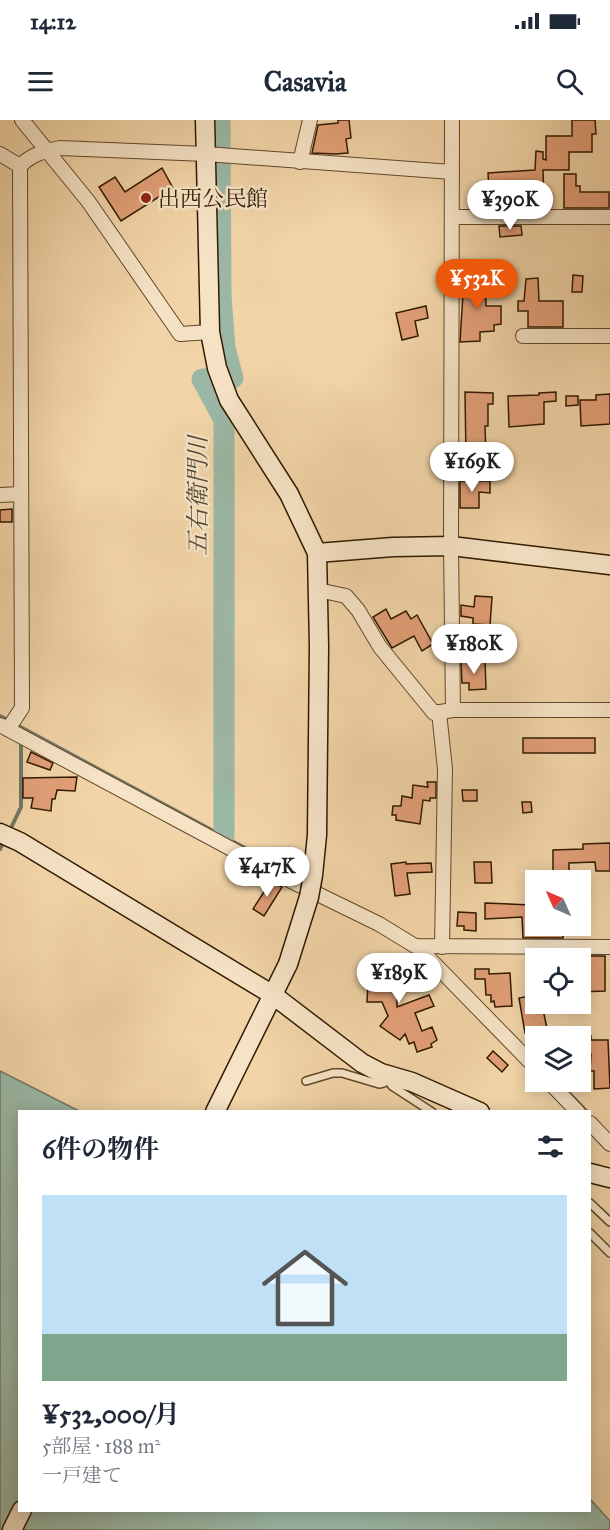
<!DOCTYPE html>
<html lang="ja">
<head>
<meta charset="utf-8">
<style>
	body { margin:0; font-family:"IM FELL Great Primer","Noto Serif JP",serif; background:#f6f6f7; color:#1f2937; height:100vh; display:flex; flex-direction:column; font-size:22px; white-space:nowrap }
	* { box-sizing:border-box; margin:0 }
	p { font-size:20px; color:#747a83 }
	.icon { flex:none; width:33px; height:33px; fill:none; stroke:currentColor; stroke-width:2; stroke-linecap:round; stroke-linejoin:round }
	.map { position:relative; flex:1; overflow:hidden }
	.side { position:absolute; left:18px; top:990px; width:573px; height:402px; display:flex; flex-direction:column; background:#fff; border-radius:0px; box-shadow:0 3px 15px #0003 }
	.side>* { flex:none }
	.needle { width:39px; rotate:315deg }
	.fabs { position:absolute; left:525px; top:750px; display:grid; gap:12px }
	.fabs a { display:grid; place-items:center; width:66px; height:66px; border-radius:0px; background:#fff; box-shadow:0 3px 15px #0003; font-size:30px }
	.price { position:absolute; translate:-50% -51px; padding:0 14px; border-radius:21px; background:#fff; color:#222; font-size:20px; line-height:39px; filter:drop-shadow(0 2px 3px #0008) }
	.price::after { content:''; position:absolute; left:50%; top:36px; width:18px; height:14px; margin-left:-9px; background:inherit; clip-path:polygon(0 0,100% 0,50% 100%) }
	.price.on { background:#ea580c; color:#fff }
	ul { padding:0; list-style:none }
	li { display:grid; align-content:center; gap:12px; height:318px; padding:0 24px }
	li span { display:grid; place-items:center; height:186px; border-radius:0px; color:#555 }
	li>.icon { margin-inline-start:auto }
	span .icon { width:108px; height:108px; fill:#fffc; stroke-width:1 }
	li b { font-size:26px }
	h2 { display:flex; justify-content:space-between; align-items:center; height:72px; padding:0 24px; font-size:26px }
	.status { display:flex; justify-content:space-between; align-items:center; height:42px; padding:0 30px; background:#fff; direction:ltr }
	.status svg { height:16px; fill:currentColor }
	header { display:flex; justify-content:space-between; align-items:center; height:78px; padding:0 24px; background:#fff; font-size:27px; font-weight:700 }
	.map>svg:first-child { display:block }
</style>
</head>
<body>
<div class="status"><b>14:12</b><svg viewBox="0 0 49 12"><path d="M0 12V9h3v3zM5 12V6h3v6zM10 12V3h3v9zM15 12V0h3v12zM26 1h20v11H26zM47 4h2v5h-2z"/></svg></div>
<header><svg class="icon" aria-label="menu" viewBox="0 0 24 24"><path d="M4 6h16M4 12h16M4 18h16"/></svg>Casavia<svg class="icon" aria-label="search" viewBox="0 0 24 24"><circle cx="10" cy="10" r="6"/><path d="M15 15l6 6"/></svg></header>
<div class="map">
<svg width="610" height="1410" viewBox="0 0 610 1410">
	<rect width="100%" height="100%" fill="#f1d4a7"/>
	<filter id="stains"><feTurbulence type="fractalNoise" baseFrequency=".00333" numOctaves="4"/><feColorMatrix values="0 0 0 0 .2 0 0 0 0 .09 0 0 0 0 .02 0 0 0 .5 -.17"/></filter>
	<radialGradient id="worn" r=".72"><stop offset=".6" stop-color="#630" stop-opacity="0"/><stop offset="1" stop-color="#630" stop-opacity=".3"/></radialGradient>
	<path fill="#9bb8a6" stroke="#717964" stroke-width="1.5" d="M0,951L79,991L20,992V1390H590V1379L610,1401V1410H0Z"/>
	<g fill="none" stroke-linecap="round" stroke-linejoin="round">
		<g stroke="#717964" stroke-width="4">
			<path d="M0,596L306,761"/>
			<path d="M9,712L21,687V620"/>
			<path d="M0,729L4,721"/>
			<path d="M558,962L587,992"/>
		</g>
		<path stroke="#9bb8a6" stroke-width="21" d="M220,0L221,175L225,228L233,258L202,259L224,300V716"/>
	</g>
	<g fill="#e29f77" stroke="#311a00" stroke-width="1.5">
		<path d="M338,0H349L351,18L346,19L348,33L336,34L312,33L318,5L338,3Z"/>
		<path d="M572,0H595L596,14H592V32H569V50H543L544,85H519V88H506V69L489,70L488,53L535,50L536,31L543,32V39L546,40V16H572Z"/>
		<path d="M162,48L173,68L121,101L99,67L115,57L125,72Z"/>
		<path d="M564,54H576V66H580V72H609V88H564Z"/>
		<path d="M499,106H521L522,115L500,117Z"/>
		<path d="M485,153L486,186H501V204L494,205V211L480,212V221L460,222L463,174H466V154Z"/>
		<path d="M573,155L583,156L582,172H572Z"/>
		<path d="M538,158L539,181H563V207H528V191H518V181H524L526,159Z"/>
		<path d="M426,186L428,198L415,201L418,216L402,220L396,193Z"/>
		<path d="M465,272L493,273V284H488V306H485L486,336L466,337Z"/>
		<path d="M556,272V281L544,282V304L509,307L508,276L539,275V273Z"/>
		<path d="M610,274V304L581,306L580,280H596V275Z"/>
		<path d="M566,276H578V285L566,286Z"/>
		<path d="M460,361H490V373L479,372V388H460Z"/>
		<path d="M12,389V402H0V390Z"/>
		<path d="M475,476L492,477L490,505L473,504V498L461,496V485L474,487Z"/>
		<path d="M386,489L391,499L406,491L411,499L417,495L433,524L422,531L414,516L392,528L373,497Z"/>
		<path d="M485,541L486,569L469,570V563H462L461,542Z"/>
		<rect x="523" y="618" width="72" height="15"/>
		<path d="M31,632L53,643L50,650L27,642Z"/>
		<path d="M77,657L75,671L57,670L55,679H52L51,691L31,688L33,678H23V658Z"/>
		<path d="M427,662H436V678H430V681L423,680L420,704L396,700V695H392L393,686H401L402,676L412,678L413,665L428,667Z"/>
		<path d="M462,670H477V681H463Z"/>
		<path d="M522,682H531L532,692L523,693Z"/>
		<path d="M610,723V751H596L595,742L569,743V753H553V730L583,729V724Z"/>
		<path d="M406,742V744L431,743L432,752L407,753L410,774L395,776L391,744Z"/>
		<path d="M474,742H491L492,763H475Z"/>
		<path d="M271,761L282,767L264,796L253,789Z"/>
		<path d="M485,783L531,785V800H536V806H563V818H523L522,797L485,799Z"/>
		<path d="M458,792L476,793V811L464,810V806H457Z"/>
		<path d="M583,836H605V871L580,872V841H583Z"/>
		<path d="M369,844H412V859H397V887L429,875L434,886L415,893L422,911L432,907L437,920L431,924L432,927L417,932L414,922L409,924L405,914L400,920L380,906L388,896L382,882H367Z"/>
		<path d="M475,849H489V854L510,853L512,886L495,887L494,881L491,882V875H486L485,859H475Z"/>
		<path d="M536,875V884H542L547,909L525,913L519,878Z"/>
		<path d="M580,916H591V920H608L610,968L594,969V951H590L591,934H580Z"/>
		<path d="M493,931L508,945L502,952L487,938Z"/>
	</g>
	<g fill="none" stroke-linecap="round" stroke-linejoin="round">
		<defs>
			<g id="lane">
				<path d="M387,959L392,966L432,992"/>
				<path d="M306,961L333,953H342L379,964L384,963L385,957"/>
				<path d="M590,1083L610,1102"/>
				<path d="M590,1113L610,1133"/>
			</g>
			<g id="street">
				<path d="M22,0L88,81L180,214L210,212"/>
				<path d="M452,0L451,426L453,590"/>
				<path d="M0,34L20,46L22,588L8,609"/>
				<path d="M300,42L310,0"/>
				<path d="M20,46C32,34 44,31 60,28L206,34L452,52"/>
				<path d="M453,97H610"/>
				<path d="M523,216H610"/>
				<path d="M0,375L21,374"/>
				<path d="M318,470L346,476L358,490L380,527L434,593L453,590H610"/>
				<path d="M439,592L445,649L442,827"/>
				<path d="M0,605L293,762L379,804L415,826L610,827"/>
				<path d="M417,826L536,948"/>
				<path d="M549,962L578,992"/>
				<path d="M590,1003L610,1024"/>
			</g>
			<g id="secondary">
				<path d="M205,0L210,212L217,248L229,280L289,374L317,433L319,527L317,715L313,755"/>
				<path d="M317,433L393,427L451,426L610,445"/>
				<path d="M0,713L20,722L273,875L362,943L381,953L412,962L480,992"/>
				<path d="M215,992L288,844"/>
				<path d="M590,1053L610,1058"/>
				<path d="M12,1410L22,1390"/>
			</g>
		</defs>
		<use href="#lane" stroke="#61482a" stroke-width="10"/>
		<use href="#street" stroke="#61482a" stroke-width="16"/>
		<use href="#secondary" stroke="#311a00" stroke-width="21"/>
		<use href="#lane" stroke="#f6e3c6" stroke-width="7"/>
		<use href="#street" stroke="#f6e3c6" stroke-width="14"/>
		<use href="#secondary" stroke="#f6e3c6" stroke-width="18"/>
		<defs>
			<path id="secondary-bridge" d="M288,844L309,777L313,755"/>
		</defs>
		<use href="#secondary-bridge" stroke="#311a00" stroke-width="21" stroke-linecap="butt"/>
		<use href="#secondary-bridge" stroke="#f6e3c6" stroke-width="18"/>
	</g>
	<circle fill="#8f2418" stroke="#f6e3c6" stroke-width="2" cx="146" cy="78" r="6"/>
	<g text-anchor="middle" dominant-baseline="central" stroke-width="5" stroke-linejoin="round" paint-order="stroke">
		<g font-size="22" fill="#311a00" stroke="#f6e3c6" text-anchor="start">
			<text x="158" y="78">出西公民館</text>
		</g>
		<g font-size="24" font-style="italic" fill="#514932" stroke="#f6e3c6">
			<text transform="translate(198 376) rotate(-90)">五右衛門川</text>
		</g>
	</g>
	<rect width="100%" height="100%" filter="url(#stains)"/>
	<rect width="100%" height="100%" fill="url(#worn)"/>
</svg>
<div class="fabs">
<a><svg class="needle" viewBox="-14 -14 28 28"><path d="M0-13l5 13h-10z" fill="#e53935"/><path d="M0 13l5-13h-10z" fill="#747a83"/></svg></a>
<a><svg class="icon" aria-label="locate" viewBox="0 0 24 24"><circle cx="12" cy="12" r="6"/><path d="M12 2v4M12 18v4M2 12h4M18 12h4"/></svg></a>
<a><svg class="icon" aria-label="layers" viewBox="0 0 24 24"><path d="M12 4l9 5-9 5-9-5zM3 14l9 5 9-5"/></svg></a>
</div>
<b class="price" style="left:510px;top:111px">¥390K</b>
<b class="price on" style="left:477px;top:190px">¥532K</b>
<b class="price" style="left:472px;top:373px">¥169K</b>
<b class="price" style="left:474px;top:555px">¥180K</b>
<b class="price" style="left:267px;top:778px">¥417K</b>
<b class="price" style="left:399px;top:884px">¥189K</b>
<section class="side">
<h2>6件の物件<svg class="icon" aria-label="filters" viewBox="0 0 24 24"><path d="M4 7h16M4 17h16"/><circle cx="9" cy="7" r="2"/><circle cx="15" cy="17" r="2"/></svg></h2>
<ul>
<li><span style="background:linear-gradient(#bfe0f5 75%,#7fa58c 0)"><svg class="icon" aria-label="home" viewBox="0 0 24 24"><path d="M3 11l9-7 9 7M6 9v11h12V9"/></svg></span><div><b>¥532,000/月</b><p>5部屋 · 188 m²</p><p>一戸建て</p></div></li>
</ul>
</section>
</div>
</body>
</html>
